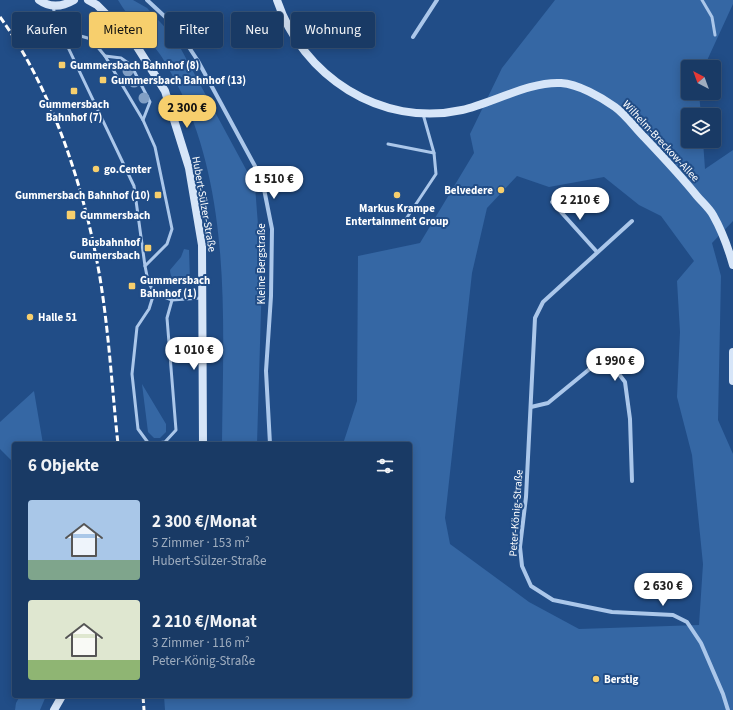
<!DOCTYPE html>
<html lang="de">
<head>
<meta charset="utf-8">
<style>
	body { margin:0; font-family:"Source Sans 3",sans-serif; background:#26456e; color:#f1f3f6; height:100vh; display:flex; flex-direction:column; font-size:15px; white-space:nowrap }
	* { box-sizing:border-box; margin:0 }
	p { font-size:13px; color:#9fadbf }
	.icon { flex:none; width:22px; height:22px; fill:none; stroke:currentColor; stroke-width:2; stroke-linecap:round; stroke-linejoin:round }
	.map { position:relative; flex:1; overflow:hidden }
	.details { position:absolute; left:12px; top:442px; width:400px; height:256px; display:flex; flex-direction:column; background:#193a65; border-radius:4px; box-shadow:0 2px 10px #0003,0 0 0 1px #375479 }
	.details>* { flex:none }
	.hud { position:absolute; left:12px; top:12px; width:400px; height:36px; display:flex; gap:8px }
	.needle { width:26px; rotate:319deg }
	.controls { position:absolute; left:681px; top:60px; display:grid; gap:8px }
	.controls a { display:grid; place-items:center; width:40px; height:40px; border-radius:4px; background:#193a65; box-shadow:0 2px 10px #0003,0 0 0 1px #375479; font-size:20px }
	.price { position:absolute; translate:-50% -34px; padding:0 9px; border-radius:14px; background:#fff; color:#222; font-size:13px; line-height:26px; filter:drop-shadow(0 1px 2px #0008) }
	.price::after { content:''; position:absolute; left:50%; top:24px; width:12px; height:9px; margin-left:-6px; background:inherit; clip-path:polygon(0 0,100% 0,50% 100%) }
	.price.on { background:#f7cf6d; color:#111 }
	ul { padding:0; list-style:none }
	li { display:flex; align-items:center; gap:12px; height:100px; padding:0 16px }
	li span { display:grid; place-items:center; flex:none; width:112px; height:80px; border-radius:4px; color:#555 }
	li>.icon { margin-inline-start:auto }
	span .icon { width:48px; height:48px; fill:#fffc; stroke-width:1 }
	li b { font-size:17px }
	h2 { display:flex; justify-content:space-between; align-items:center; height:48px; padding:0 16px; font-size:17px }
	.pill { padding:0 14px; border-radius:4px; background:#193a65; box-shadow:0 2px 10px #0003,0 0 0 1px #375479; font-size:14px; line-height:36px }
	.pill.on { background:#f7cf6d; color:#111 }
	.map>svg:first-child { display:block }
</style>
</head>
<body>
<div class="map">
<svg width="733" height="710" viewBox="0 0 733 710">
	<rect width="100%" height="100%" fill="#214d87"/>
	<g fill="#3567a4" fill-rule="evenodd">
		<path d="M118,0H133L147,8L175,38L255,186L262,277L257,444H222C223,327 232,201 181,92C174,79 167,64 159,53C146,35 129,19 118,0Z"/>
		<path d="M555,0H733V4L704,67H688V93H699L701,115H688V141H703L705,169L733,150V221L712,243L721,276L718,420L733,454V710H165L164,696H410V444H343L357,401L358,256L420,243L474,153L470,134L502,68ZM517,176L549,187L604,177L639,205L661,216L694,261L677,281L680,332L677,397L692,455L703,564L699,625L579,629L529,602L450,544L445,518L472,273L487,208Z"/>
		<path d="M184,249L189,250L190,281C181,288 170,281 170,270L181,257Z"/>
		<path d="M142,384L166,424V432L160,438H154L148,432Z"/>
		<path d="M34,391L43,444H14V463L0,449V422Z"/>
		<path d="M20,696H46L40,710H15L16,703Z"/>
	</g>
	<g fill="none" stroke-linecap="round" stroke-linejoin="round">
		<g stroke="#abc7ea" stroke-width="3">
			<path d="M702,0L712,17L715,35"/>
			<path d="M53,6L56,21L65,41L134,186L145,266L148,281L154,293L172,300L201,298"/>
			<path d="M60,30L91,39L105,56L143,120L155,147L172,229L167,244L145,266"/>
			<path d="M105,56L121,58L131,65L150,102L143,120"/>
			<path d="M388,144L434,153L423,114"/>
			<path d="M404,222L436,174L434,153"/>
			<path d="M154,293L149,309L137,327L132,374L138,429L149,444L165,442L176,430L167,318L172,300"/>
		</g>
		<g stroke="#abc7ea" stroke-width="4">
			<path d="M147,0L175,26L198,61L262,179L272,229L271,296L266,371L270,444"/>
			<path d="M413,37L437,0"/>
			<path d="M552,202L597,252"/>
			<path d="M632,221L543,302L535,318L526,497L520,547L522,566L531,586L553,600L612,612L673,615L687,622L701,643L723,694L728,710"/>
			<path d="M531,407L548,403L592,367L603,364L615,369L625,382L630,419L632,481"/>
		</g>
		<g stroke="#d6e5f8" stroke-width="8">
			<path d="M39,0C50,8 62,7 74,0"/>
			<path d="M88,0L97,5L134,42L165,91L189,168L202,245L203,444"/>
			<path d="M277,0C302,76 381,128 462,110C492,103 531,81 561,83C578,84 601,97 615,107C626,115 635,128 645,138C663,157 681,176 697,196C702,202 709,208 713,215C722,231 728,247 733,265"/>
			<path d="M733,352V381"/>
			<path d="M54,710L62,696"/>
		</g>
		<g stroke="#fff" stroke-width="3" stroke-dasharray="7 3" stroke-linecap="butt">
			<path d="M0,17C53,90 85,190 100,278C109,333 112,389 118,444"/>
			<path d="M143,696L144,710"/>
		</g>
	</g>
	<g fill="#819fc5">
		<circle cx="128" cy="71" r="5.5"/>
		<circle cx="134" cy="82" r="5.5"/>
		<circle cx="144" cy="98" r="5.5"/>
	</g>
	<g fill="#f7cf6d" stroke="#214d87" stroke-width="1.5">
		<rect x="58" y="61" width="8" height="8" rx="2"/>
		<rect x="99" y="76" width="8" height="8" rx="2"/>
		<rect x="70" y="87" width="8" height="8" rx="2"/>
		<circle cx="96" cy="169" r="4"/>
		<circle cx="501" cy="190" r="4"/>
		<rect x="154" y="191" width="8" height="8" rx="2"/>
		<circle cx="397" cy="195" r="4"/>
		<rect x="66" y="210" width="10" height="10" rx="2"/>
		<rect x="144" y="244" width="8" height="8" rx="2"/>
		<rect x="128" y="282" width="8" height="8" rx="2"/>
		<circle cx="30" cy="317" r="4"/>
		<circle cx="596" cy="679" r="4"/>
	</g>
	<g text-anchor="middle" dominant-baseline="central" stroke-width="4" stroke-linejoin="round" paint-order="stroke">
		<g font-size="11" font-weight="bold" fill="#fff" stroke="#214d87" text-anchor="start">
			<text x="70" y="65">Gummersbach Bahnhof (8)</text>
			<text x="111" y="80">Gummersbach Bahnhof (13)</text>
			<text x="74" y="104" text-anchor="middle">Gummersbach<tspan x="74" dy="13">Bahnhof (7)</tspan></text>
			<text x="104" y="169">go.Center</text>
			<text x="493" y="190" text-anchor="end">Belvedere</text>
			<text x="150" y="195" text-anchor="end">Gummersbach Bahnhof (10)</text>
			<text x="397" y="208" text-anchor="middle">Markus Krampe<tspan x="397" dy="13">Entertainment Group</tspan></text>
			<text x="80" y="215">Gummersbach</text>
			<text x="140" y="242" text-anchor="end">Busbahnhof<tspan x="140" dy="13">Gummersbach</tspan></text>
			<text x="140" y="280">Gummersbach<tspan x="140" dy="13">Bahnhof (1)</tspan></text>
			<text x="38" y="317">Halle 51</text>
			<text x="604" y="679">Berstig</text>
		</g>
		<g font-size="11" fill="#fff" stroke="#214d87">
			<text transform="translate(661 141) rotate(47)">Wilhelm-Breckow-Allee</text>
			<text transform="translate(204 204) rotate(80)">Hubert-Sülzer-Straße</text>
			<text transform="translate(261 264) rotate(-90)">Kleine Bergstraße</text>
			<text transform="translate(516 513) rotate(-86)">Peter-König-Straße</text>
		</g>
	</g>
</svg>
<div class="controls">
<a><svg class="needle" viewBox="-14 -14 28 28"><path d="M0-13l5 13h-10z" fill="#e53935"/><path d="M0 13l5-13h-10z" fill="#9fadbf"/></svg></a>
<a><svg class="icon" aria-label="layers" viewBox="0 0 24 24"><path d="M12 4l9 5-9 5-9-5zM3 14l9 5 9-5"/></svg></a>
</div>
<b class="price on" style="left:187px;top:129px">2 300 €</b>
<b class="price" style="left:274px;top:200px">1 510 €</b>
<b class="price" style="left:580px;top:221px">2 210 €</b>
<b class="price" style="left:194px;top:371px">1 010 €</b>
<b class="price" style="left:615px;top:382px">1 990 €</b>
<b class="price" style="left:663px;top:607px">2 630 €</b>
<div class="hud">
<a class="pill">Kaufen</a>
<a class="pill on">Mieten</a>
<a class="pill">Filter</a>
<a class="pill">Neu</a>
<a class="pill">Wohnung</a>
</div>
<section class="details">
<h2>6 Objekte<svg class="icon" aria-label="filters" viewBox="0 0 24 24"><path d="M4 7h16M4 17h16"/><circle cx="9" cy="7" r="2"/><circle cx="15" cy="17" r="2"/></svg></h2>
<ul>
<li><span style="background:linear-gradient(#a9c7e8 75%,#7fa58c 0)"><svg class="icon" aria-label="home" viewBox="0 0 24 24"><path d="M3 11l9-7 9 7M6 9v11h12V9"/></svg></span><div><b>2 300 €/Monat</b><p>5 Zimmer · 153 m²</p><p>Hubert-Sülzer-Straße</p></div></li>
<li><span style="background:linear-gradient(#dfe7d0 75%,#8fb573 0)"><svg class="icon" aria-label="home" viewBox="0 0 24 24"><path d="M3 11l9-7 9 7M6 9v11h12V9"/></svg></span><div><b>2 210 €/Monat</b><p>3 Zimmer · 116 m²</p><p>Peter-König-Straße</p></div></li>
</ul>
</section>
</div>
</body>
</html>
